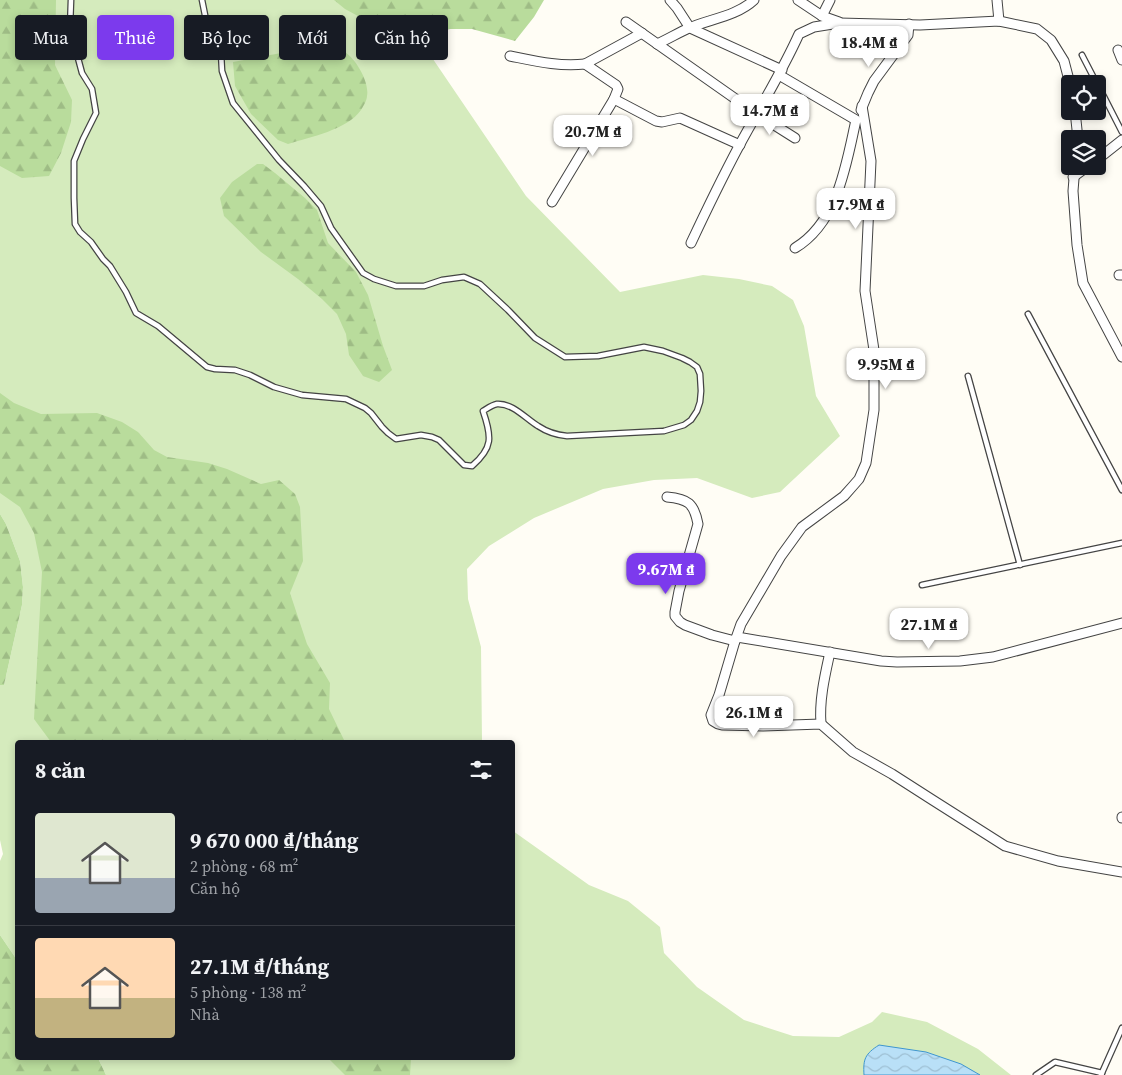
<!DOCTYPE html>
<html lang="vi">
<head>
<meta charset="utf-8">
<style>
	body { margin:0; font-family:"Source Serif 4",serif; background:#242831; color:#f1f3f6; height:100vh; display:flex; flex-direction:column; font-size:19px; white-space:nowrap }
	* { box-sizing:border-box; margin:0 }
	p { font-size:16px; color:#9ea1a6 }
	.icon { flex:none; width:28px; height:28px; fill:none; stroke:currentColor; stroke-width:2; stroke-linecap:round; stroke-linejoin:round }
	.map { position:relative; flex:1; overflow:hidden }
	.drawer { position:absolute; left:15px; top:740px; width:500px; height:320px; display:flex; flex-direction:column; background:#171b24; border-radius:5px; box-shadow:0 2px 8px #0003 }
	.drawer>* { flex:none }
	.top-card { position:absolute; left:15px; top:15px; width:500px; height:45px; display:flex; gap:10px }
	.fabs { position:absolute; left:1061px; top:75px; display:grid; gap:10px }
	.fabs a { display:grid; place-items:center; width:45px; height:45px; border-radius:5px; background:#171b24; box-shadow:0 2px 8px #0003; font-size:25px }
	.price { position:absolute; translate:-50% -42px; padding:0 11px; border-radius:10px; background:#fff; color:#222; font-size:16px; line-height:32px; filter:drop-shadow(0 1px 2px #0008) }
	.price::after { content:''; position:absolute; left:50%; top:30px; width:15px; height:11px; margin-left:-8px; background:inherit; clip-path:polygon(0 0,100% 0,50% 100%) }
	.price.on { background:#7c3aed; color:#fff }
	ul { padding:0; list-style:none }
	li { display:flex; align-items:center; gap:15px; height:125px; padding:0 20px }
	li+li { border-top:1px solid #363941 }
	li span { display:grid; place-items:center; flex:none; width:140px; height:100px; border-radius:5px; color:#555 }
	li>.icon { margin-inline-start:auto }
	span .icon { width:60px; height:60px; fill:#fffc; stroke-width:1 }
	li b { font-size:21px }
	h2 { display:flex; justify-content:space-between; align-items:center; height:60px; padding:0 20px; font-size:21px }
	.tag { padding:0 18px; border-radius:5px; background:#171b24; box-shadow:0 2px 8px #0003; font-size:18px; line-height:45px }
	.tag.on { background:#7c3aed; color:#fff }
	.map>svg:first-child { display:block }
</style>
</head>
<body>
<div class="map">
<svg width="1122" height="1075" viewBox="0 0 1122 1075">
	<defs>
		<pattern id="forest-firs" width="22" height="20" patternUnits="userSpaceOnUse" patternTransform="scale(1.25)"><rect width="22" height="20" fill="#b9dc9c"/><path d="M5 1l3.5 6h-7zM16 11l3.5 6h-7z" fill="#9ebc85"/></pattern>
		<pattern id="water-waves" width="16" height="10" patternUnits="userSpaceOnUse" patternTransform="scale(1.25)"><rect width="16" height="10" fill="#b9e0f7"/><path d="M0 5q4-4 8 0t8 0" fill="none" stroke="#9ebfd3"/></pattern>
	</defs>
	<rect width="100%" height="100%" fill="#fffdf5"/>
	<g fill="#d5ebbd">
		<path d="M0,0H386L420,40L526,196L620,292L703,275L739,279L772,286L793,300L804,326L816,396L840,436L780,492L752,498L697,478L654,480L603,489L534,518L489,546L467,569L468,599L481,647L482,742H18L17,960L0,935V861L3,854L0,840V685H4L22,605L23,587L20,561L6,524L0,514Z"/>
		<path d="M513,831L589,885L628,901L660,927L664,953L697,987L744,1020L793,1036L839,1037L872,1022L882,1012L927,1022L978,1049L1011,1075H106L98,1058H512Z"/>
	</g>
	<g fill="url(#forest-firs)">
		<path d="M0,0H56L55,65L72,100L71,122L61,153L49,176L22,178L0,166Z"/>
		<path d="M334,0H544L534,17L515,41L472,29H450L404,41L345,9Z"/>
		<path d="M304,46C315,46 328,46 339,49C353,53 370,81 367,96C367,100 363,107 361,110C347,130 310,137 288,144L278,140L251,114L235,86L233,62L281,53L296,48Z"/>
		<path d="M257,164H263L275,173L305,198L317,210L328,243L356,272L368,295L383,346L392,370L379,382L363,376L349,355L346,334L337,314L322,299L298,279L261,252L224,216L220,198L232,182Z"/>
		<path d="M0,393L14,403L41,414L97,413L122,422L138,432L154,450L167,457L208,463L227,469L261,484L279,480L295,494L300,507L303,561L290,593L307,644L330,683L329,709L345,742H51L34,719L42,572L34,533L20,507L0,493Z"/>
		<path d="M0,514L6,524L20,561L23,587L22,605L4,685H0Z"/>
		<path d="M0,935L17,960L18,1058H98L106,1075H0Z"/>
		<path d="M328,1058H411L410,1075H345Z"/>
	</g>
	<path fill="url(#water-waves)" stroke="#3f96cf" d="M879,1045L926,1052L961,1064L980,1075H864C863,1059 865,1054 879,1045Z"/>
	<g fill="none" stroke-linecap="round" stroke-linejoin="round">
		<defs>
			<g id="service">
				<path d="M71,0L70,28L82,73L92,89L96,113L83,139L74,161V198L75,224L80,232L91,242L103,259L110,266L126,292L136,313L158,326L207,367L215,369L235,370L250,375L274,387L302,395L346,399L365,408L371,413L382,427L388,433L396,439L421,435L432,437L439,440L464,465L472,466C493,448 492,437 483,411C488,408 492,405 497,404C513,403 526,419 538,426C547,432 556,435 567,436L664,431L684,425L691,420L697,411L700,402L701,391L700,374L697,367L690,362L682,358L663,351L644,347L598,356L565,357L535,338L508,310L480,284L464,277L442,280L424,286H396L374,279L363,273L331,228L321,206L304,186L279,160L233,103L222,71L221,53L206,20L202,0"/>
				<path d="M1082,55L1097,84"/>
				<path d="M1098,85L1122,132"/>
				<path d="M1028,314L1122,490"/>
				<path d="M968,376L1020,565"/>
				<path d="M922,585L1122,543"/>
				<path d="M1036,1075L1055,1062L1102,1073"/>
				<path d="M1101,1075L1122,1028"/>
			</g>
			<g id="minor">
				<path d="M670,0L677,8L690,28L782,70"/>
				<path d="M798,0L822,16L839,22"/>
				<path d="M997,0L999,21"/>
				<path d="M822,16L830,0"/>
				<path d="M626,22L757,114L795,138"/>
				<path d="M642,33L585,64L616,85L618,89L614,99L656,121L662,122L680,118L740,145"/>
				<path d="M657,44C668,39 678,33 689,28C710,19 737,16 754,0"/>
				<path d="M1118,50L1122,60"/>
				<path d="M510,56C535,61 559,67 585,64"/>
				<path d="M779,75L856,120C846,165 838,222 795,248"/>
				<path d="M862,106L871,161L865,291L874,350V410L866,463L859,479L852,487L844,496L802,527L781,556L741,624L735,641L719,695L711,715L713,721L718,724L722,725L763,726L821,724L853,752L892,774L931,799L1005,846L1058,861L1122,872"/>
				<path d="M861,110L868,93L874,81L908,35L909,24"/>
				<path d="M1075,111L1078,139"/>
				<path d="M1098,159L1122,140"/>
				<path d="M1075,166L1073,191L1077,245L1083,283L1122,357"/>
				<path d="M1073,177L1088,166"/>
				<path d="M552,202L614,99"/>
				<path d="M691,243C706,211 722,178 739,146C759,109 782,72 799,34L814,27L839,23L920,25L999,21L1037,29L1051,40L1064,61L1070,84"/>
				<path d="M1119,275H1122"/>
				<path d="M667,497C688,499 694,503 698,524L679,591L675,612V616L680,622L685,625L712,635L735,641"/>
				<path d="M737,637L881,661L897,662L960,661L993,657L1122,623"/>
				<path d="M821,724C819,700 825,675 830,652"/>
				<path d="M1122,818V817"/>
			</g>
		</defs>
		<use href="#service" stroke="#444" stroke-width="7"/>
		<use href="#minor" stroke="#444" stroke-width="11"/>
		<use href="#service" stroke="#fff" stroke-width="4.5"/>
		<use href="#minor" stroke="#fff" stroke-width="9"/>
	</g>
</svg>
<div class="fabs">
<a><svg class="icon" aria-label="locate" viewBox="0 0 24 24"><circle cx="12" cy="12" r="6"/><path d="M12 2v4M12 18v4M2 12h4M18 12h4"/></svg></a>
<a><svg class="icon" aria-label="layers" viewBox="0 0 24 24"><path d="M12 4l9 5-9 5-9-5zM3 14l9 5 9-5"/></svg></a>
</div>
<b class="price" style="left:869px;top:68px">18.4M ₫</b>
<b class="price" style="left:770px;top:136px">14.7M ₫</b>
<b class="price" style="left:593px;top:157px">20.7M ₫</b>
<b class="price" style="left:856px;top:230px">17.9M ₫</b>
<b class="price" style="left:886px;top:390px">9.95M ₫</b>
<b class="price on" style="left:666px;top:595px">9.67M ₫</b>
<b class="price" style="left:929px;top:650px">27.1M ₫</b>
<b class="price" style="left:754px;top:738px">26.1M ₫</b>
<div class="top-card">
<a class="tag">Mua</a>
<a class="tag on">Thuê</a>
<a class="tag">Bộ lọc</a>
<a class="tag">Mới</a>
<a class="tag">Căn hộ</a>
</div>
<section class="drawer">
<h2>8 căn<svg class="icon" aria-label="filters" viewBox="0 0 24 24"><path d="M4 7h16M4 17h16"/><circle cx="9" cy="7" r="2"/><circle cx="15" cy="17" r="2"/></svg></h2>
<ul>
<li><span style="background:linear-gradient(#dfe7d0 65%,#9aa5b1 0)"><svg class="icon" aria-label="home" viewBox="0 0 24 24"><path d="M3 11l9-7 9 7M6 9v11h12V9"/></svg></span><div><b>9 670 000 ₫/tháng</b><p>2 phòng · 68 m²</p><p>Căn hộ</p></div></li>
<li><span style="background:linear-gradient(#ffd9b3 60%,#c2b280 0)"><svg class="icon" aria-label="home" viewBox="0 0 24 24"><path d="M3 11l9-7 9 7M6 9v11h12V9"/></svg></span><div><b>27.1M ₫/tháng</b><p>5 phòng · 138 m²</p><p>Nhà</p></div></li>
</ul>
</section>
</div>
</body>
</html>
